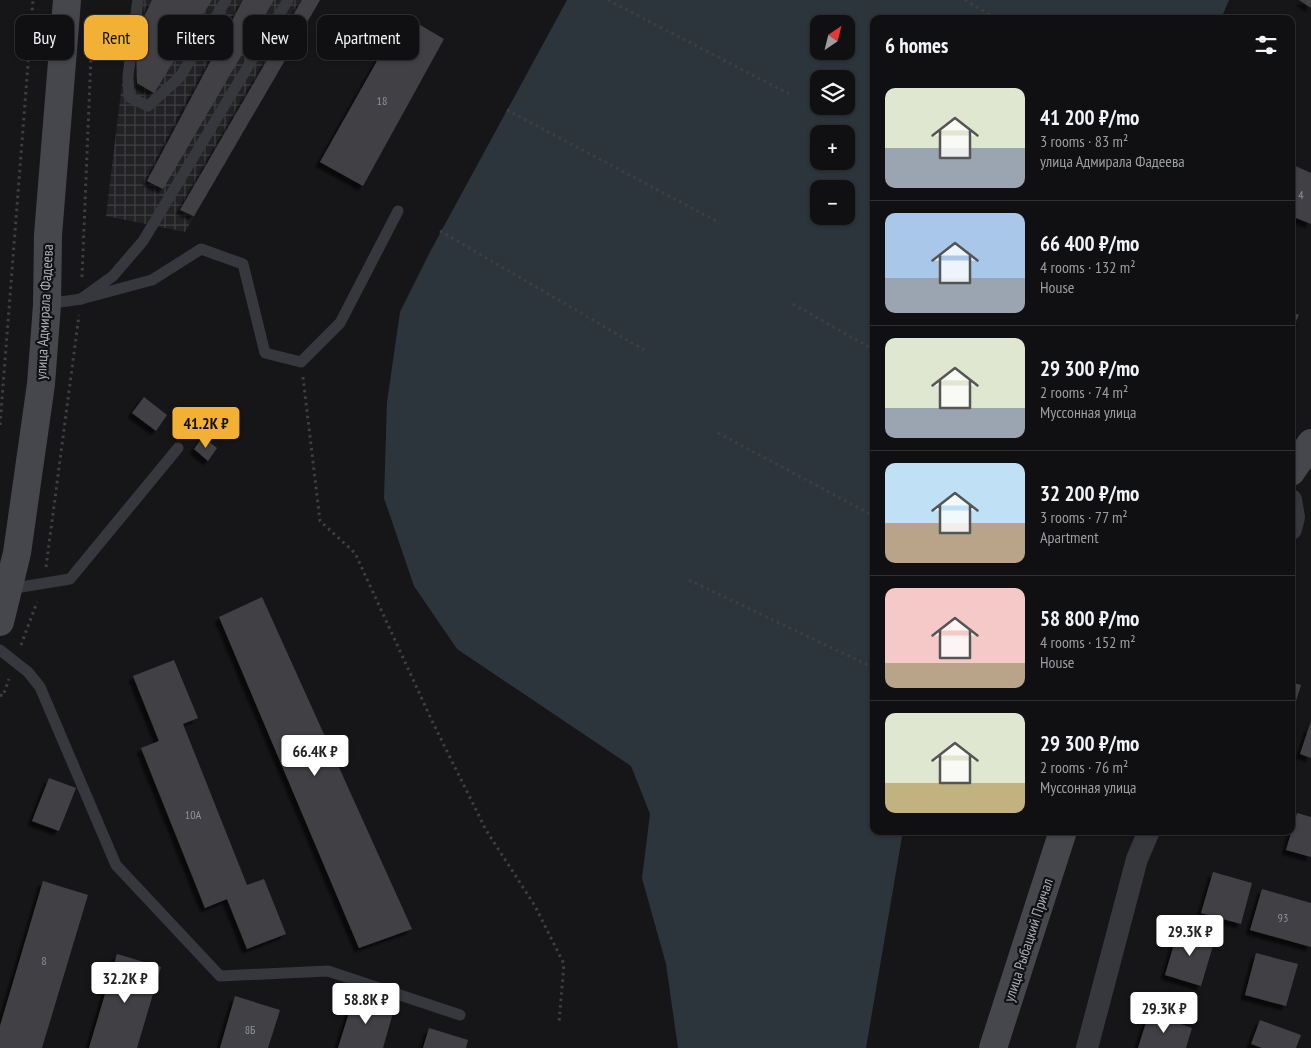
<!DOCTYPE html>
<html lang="en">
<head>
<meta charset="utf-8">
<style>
	body { margin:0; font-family:"PT Sans Narrow",sans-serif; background:#1e1e20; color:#f1f3f6; height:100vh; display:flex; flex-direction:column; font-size:19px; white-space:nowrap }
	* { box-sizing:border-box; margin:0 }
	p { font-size:16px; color:#9c9d9f }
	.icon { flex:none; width:28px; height:28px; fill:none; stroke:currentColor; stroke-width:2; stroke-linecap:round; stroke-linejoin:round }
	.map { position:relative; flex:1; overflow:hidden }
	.panel { position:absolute; left:870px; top:15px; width:425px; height:820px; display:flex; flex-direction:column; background:#101012; border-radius:10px; box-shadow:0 1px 4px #0004,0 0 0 1px #303032 }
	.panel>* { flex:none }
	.hud { position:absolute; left:15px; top:15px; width:475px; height:45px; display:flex; gap:10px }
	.needle { width:32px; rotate:35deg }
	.controls { position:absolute; left:810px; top:15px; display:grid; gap:10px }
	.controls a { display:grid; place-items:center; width:45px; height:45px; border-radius:10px; background:#101012; box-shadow:0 1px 4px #0004,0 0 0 1px #303032; font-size:25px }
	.price { position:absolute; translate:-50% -42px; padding:0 11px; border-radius:5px; background:#fff; color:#222; font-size:16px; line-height:32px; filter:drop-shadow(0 1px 2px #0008) }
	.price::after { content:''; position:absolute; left:50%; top:30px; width:15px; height:11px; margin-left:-8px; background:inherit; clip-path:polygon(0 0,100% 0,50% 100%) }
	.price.selected { background:#f2b134; color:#111 }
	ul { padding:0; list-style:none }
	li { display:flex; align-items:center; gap:15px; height:125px; padding:0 15px }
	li+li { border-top:1px solid #303032 }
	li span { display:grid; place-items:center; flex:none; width:140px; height:100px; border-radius:10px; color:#555 }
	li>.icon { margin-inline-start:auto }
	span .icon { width:60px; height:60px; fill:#fffc; stroke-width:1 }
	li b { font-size:21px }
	h2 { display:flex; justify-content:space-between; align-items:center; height:60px; padding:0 15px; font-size:21px }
	.pill { padding:0 18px; border-radius:10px; background:#101012; box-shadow:0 1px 4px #0004,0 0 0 1px #303032; font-size:18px; line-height:45px }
	.pill.selected { background:#f2b134; color:#111 }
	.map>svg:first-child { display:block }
</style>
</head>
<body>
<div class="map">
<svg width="1311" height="1048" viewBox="0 0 1311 1048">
	<defs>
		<pattern id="industrial-grid" width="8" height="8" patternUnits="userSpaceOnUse" patternTransform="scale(1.25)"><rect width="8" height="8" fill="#222225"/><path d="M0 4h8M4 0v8" fill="none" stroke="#3f3f43"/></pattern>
		<filter id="shadow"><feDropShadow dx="-4.5" dy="4.5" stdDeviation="1" flood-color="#0009"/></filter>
	</defs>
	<rect width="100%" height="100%" fill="#161618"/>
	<path fill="url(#industrial-grid)" d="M132,0H320L185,232L106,216Z"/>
	<path fill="#2c353c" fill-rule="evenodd" d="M567,0H1229L1221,19H874V831H903L866,1048H678L666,964L642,878L650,814L631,766L457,649L414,586L384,498L387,402L400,312L431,250ZM819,24H846V51H819ZM819,79H846V106H819ZM819,134H846V161H819ZM819,189H846V216H819Z"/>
	<g fill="#404145" filter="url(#shadow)">
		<path d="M152,0H212L154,93L137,83L136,34Z"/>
		<path d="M243,0H274L163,189L147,181Z"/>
		<path d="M302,0H320L194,216L180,210Z"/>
		<path d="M1299,0H1311V8Z"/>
		<path d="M403,15L444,39L363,186L320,162Z"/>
		<path d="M1291,164L1311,173V224L1291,216Z"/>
		<path d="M1291,311L1299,315L1291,332Z"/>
		<path d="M144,397L167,415L156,431L132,413Z"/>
		<path d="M203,437L217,448L208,461L194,449Z"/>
		<path d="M262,597L412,929L359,948L219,617Z"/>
		<path d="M174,660L198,718L183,724L247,885L264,879L286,934L247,949L227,899L205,908L141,748L159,741L133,676Z"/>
		<path d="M1291,682L1301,685L1292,714H1291Z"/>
		<path d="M1311,721V758L1300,754Z"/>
		<path d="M49,778L76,788L59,831L32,821Z"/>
		<path d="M1297,813L1311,817V857L1286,850Z"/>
		<path d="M1213,872L1252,883L1241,924L1201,913Z"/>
		<path d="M43,881L88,895L42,1048H0V1026Z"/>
		<path d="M1262,889L1311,903V947L1250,930Z"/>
		<path d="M1179,927L1215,939L1201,986L1165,975Z"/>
		<path d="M1256,953L1298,964L1286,1006L1245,995Z"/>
		<path d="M117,954L161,967L137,1048H89Z"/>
		<path d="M235,996L280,1010L268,1048H220Z"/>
		<path d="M354,997L394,1009L383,1048H338Z"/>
		<path d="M1149,1013L1192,1028L1186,1048H1138Z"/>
		<path d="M1260,1020L1301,1035L1296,1048H1262L1251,1044Z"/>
		<path d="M429,1028L468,1040L466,1048H423Z"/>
	</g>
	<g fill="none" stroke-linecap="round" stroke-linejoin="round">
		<g stroke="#3d3f44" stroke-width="3" stroke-dasharray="2.5 4" stroke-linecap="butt">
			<path d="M608,0L789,94"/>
			<path d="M965,0L997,19"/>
			<path d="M507,110L720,223"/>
			<path d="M440,231L646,351"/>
			<path d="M82,277L92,31"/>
			<path d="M793,304L874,350"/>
			<path d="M303,377L320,521L355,553L433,723L486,830L535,906L564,964L559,1023"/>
			<path d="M0,425L33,0"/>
			<path d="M718,433L874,516"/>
			<path d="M46,567L79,315"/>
			<path d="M689,580L874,668"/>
			<path d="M21,645L37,602"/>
			<path d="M0,695L3,696L9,679"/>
		</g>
		<g stroke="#37383d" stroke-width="11">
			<path d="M138,0L128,76L129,97L148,106L180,77L226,0"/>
			<path d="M81,299L152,280L201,249L243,264L265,353L301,362L340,323L398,211"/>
			<path d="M47,304L81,299L113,276L143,241L288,0"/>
			<path d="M9,589L70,579L178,448"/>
			<path d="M0,650L28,672L40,687L116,865L220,976L328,971L460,1015"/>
		</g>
		<g stroke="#37383d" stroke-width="22">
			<path d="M1291,500L1294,517L1291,529"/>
			<path d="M1087,1048L1137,859L1149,831"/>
		</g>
		<g stroke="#45474d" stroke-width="28">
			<path d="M1291,472L1311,443"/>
			<path d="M0,622L17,553L41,384L47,305L48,235L67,0"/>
			<path d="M993,1048L1063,831"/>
		</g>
	</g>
	<g text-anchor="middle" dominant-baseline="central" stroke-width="4.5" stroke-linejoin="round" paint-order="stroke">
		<g font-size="12" fill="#8e929b">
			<text x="382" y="100">18</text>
			<text x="1301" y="194">4</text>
			<text x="193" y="814">10А</text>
			<text x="1283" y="917">93</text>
			<text x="44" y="960">8</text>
			<text x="250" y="1029">8Б</text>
		</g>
		<g font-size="15" fill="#a8adb8" stroke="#111113">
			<text transform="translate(44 312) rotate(-87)">улица Адмирала Фадеева</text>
			<text transform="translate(1028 940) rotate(-72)">улица Рыбацкий Причал</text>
		</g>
	</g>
</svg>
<div class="controls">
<a><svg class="needle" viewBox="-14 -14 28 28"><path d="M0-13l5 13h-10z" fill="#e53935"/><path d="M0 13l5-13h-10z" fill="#9c9d9f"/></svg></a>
<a><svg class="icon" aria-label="layers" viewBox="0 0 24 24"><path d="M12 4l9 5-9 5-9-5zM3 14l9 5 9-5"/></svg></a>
<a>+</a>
<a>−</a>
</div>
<b class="price selected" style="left:206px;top:449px">41.2K ₽</b>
<b class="price" style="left:315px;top:777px">66.4K ₽</b>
<b class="price" style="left:1190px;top:957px">29.3K ₽</b>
<b class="price" style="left:125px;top:1004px">32.2K ₽</b>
<b class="price" style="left:366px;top:1025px">58.8K ₽</b>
<b class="price" style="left:1164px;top:1034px">29.3K ₽</b>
<div class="hud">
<a class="pill">Buy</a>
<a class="pill selected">Rent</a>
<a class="pill">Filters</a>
<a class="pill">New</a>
<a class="pill">Apartment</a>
</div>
<section class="panel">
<h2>6 homes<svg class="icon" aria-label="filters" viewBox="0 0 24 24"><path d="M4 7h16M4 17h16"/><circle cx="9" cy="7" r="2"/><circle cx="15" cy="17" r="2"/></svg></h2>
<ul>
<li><span style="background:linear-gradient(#dfe7d0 60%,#9aa5b1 0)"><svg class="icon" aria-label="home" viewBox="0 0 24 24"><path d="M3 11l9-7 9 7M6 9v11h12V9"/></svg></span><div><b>41 200 ₽/mo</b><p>3 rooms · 83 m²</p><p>улица Адмирала Фадеева</p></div></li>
<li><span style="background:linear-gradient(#a9c7e8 65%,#9aa5b1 0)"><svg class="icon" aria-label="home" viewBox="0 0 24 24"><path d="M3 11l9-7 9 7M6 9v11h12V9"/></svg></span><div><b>66 400 ₽/mo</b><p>4 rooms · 132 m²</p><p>House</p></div></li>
<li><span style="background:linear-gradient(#dfe7d0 70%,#9aa5b1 0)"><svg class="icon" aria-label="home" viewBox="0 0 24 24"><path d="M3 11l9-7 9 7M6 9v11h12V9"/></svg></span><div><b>29 300 ₽/mo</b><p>2 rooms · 74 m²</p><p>Муссонная улица</p></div></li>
<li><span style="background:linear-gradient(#bfe0f5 60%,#b9a48a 0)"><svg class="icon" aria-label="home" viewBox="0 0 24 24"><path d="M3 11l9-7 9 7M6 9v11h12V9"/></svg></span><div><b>32 200 ₽/mo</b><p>3 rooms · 77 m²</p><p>Apartment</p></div></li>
<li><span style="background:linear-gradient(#f6c9c9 75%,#b9a48a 0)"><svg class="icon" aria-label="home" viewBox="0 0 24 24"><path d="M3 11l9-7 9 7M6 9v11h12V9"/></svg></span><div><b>58 800 ₽/mo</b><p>4 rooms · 152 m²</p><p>House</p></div></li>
<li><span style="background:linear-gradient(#dfe7d0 70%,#c2b280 0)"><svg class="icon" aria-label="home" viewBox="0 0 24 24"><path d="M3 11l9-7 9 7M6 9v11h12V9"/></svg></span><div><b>29 300 ₽/mo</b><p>2 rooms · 76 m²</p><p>Муссонная улица</p></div></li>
</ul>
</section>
</div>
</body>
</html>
